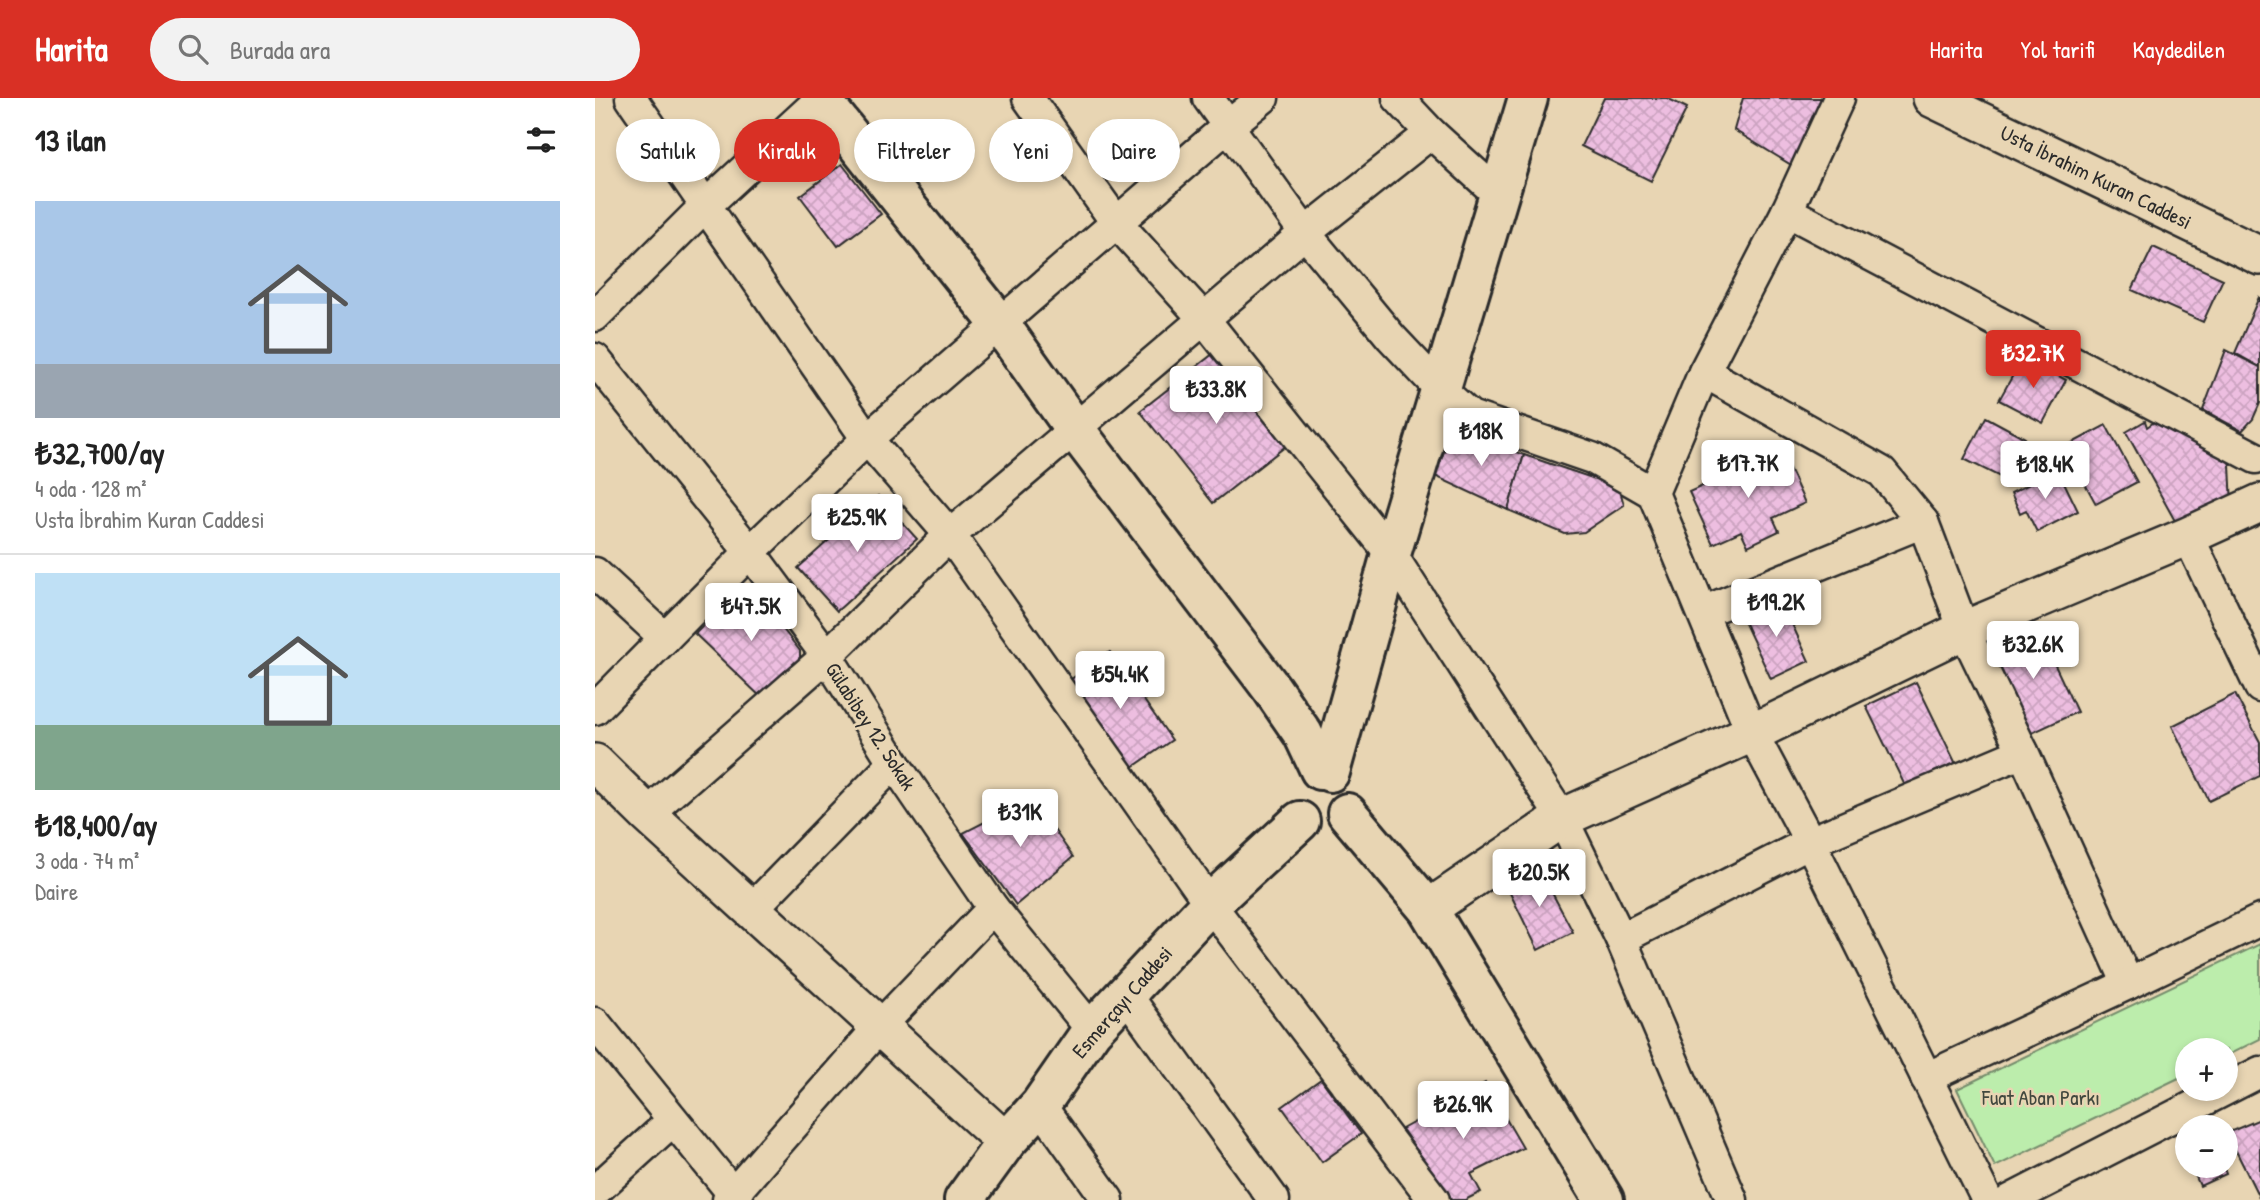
<!DOCTYPE html>
<html lang="tr">
<head>
<meta charset="utf-8">
<style>
	body { margin:0; font-family:"Patrick Hand",sans-serif; background:#f2f2f2; color:#222; height:100vh; display:flex; flex-direction:column; font-size:26px; white-space:nowrap }
	* { box-sizing:border-box; margin:0 }
	p { font-size:23px; color:#767676 }
	.icon { flex:none; width:38px; height:38px; fill:none; stroke:currentColor; stroke-width:2; stroke-linecap:round; stroke-linejoin:round }
	.map { position:relative; flex:1; overflow:hidden }
	.side { display:flex; flex-direction:column; background:#fff; width:595px }
	.side>* { flex:none }
	.hud { position:absolute; left:21px; top:21px; width:665px; height:63px; display:flex; gap:14px }
	.buttons { position:absolute; left:1580px; top:940px; display:grid; gap:14px }
	.buttons a { display:grid; place-items:center; width:63px; height:63px; border-radius:50%; background:#fff; box-shadow:0 4px 10px #0003; font-size:35px }
	.price { position:absolute; translate:-50% -60px; padding:0 16px; border-radius:7px; background:#fff; color:#222; font-size:23px; line-height:46px; filter:drop-shadow(0 2px 4px #0008) }
	.price::after { content:''; position:absolute; left:50%; top:42px; width:21px; height:16px; margin-left:-10px; background:inherit; clip-path:polygon(0 0,100% 0,50% 100%) }
	.price.active { background:#d93025; color:#fff }
	ul { padding:0; list-style:none }
	li { display:grid; align-content:center; gap:14px; height:371px; padding:0 35px }
	li+li { border-top:2px solid #e0e0e0 }
	li span { display:grid; place-items:center; height:217px; border-radius:0px; color:#555 }
	li>.icon { margin-inline-start:auto }
	span .icon { width:126px; height:126px; fill:#fffc; stroke-width:1 }
	li b { font-size:30px }
	h2 { display:flex; justify-content:space-between; align-items:center; height:84px; padding:0 35px; font-size:30px }
	.chip { padding:0 24px; border-radius:32px; background:#fff; box-shadow:0 4px 10px #0003; font-size:24px; line-height:63px }
	.chip.active { background:#d93025; color:#fff }
	header { display:flex; align-items:center; gap:42px; box-sizing:border-box; height:98px; padding:0 35px; background:#d93025; color:#fff }
	header strong { font-size:33px }
	nav { display:flex; gap:38px; margin-inline-start:auto; font-size:24px }
	.search { width:490px; height:63px; background:#f2f2f2; display:flex; align-items:center; gap:18px; box-sizing:border-box; padding:0 24px; border-radius:38px; color:#767676; font-size:26px }
	main { display:flex; flex:1; min-height:0 }
	.map>svg:first-child { display:block }
</style>
</head>
<body>
<header>
<strong>Harita</strong>
<div class="search"><svg class="icon" aria-label="search" viewBox="0 0 24 24"><circle cx="10" cy="10" r="6"/><path d="M15 15l6 6"/></svg>Burada ara</div>
<nav><a>Harita</a><a>Yol tarifi</a><a>Kaydedilen</a></nav>
</header>
<main>
<section class="side">
<h2>13 ilan<svg class="icon" aria-label="filters" viewBox="0 0 24 24"><path d="M4 7h16M4 17h16"/><circle cx="9" cy="7" r="2"/><circle cx="15" cy="17" r="2"/></svg></h2>
<ul>
<li><span style="background:linear-gradient(#a9c7e8 75%,#9aa5b1 0)"><svg class="icon" aria-label="home" viewBox="0 0 24 24"><path d="M3 11l9-7 9 7M6 9v11h12V9"/></svg></span><div><b>₺32,700/ay</b><p>4 oda · 128 m²</p><p>Usta İbrahim Kuran Caddesi</p></div></li>
<li><span style="background:linear-gradient(#bfe0f5 70%,#7fa58c 0)"><svg class="icon" aria-label="home" viewBox="0 0 24 24"><path d="M3 11l9-7 9 7M6 9v11h12V9"/></svg></span><div><b>₺18,400/ay</b><p>3 oda · 74 m²</p><p>Daire</p></div></li>
</ul>
</section>
<div class="map">
<svg width="1665" height="1102" viewBox="0 0 1665 1102">
	<defs>
		<pattern id="building-cross-hatch" width="8" height="8" patternUnits="userSpaceOnUse" patternTransform="scale(1.75)"><rect width="8" height="8" fill="#edbee0"/><path d="M0 0l8 8M0 8l8-8" fill="none" stroke="#cba3c0"/></pattern>
	</defs>
	<rect width="100%" height="100%" fill="#e8d5b3"/>
	<filter id="ink" filterUnits="userSpaceOnUse"><feTurbulence type="fractalNoise" baseFrequency=".0143" numOctaves="2"/><feDisplacementMap in="SourceGraphic" scale="14" xChannelSelector="R" yChannelSelector="G"/><feConvolveMatrix kernelMatrix="1 2 1 2 8 2 1 2 1" color-interpolation-filters="sRGB"/></filter>
	<g filter="url(#ink)">
		<path fill="#bcedac" stroke="#748c6c" stroke-width="2" d="M1665,846V941L1631,958V952H1592V976L1400,1069L1362,991Z"/>
		<g fill="url(#building-cross-hatch)" stroke="#2b2b2b" stroke-width="2">
			<path d="M1009,0H1072L1092,10L1056,83L986,48Z"/>
			<path d="M1148,0H1229L1198,68L1139,32Z"/>
			<path d="M247,66L286,116L243,148L205,98Z"/>
			<path d="M1558,149L1628,181L1608,224L1537,192Z"/>
			<path d="M1664,199L1665,200V269L1640,255Z"/>
			<path d="M623,252L696,344L618,405L545,313Z"/>
			<path d="M1631,252L1665,269V305L1658,321L1647,333L1608,312Z"/>
			<path d="M1428,259L1471,282L1448,325L1404,302Z"/>
			<path d="M1391,319L1430,340L1409,381L1369,361Z"/>
			<path d="M1565,320L1631,357L1635,367L1637,407L1585,432L1531,334L1550,323L1552,329Z"/>
			<path d="M1511,327L1542,384L1501,406L1470,349Z"/>
			<path d="M872,336L929,357L913,412L840,378L854,339Z"/>
			<path d="M1186,353L1210,405L1178,420L1184,433L1153,448L1146,433L1118,446L1094,394Z"/>
			<path d="M929,357L1024,389L1029,407L989,434L970,436L913,412Z"/>
			<path d="M1463,372L1483,413L1442,434L1431,412L1425,415L1416,395Z"/>
			<path d="M283,398L322,441L242,513L203,470Z"/>
			<path d="M150,496L162,498L205,553V559L198,570L169,602L100,536L134,502Z"/>
			<path d="M1186,502L1214,563L1176,581L1147,519Z"/>
			<path d="M1442,529L1482,614L1433,637L1394,551Z"/>
			<path d="M515,554L577,642L535,671L472,584Z"/>
			<path d="M1321,584L1363,670L1313,694L1271,608Z"/>
			<path d="M1640,596L1665,644V678L1614,703L1577,628Z"/>
			<path d="M437,700L478,759L421,807L368,735Z"/>
			<path d="M939,770L947,776L978,834L943,852L911,787Z"/>
			<path d="M726,981L766,1036L727,1064L687,1009Z"/>
			<path d="M890,985L928,1050L876,1076L886,1094L870,1102H856L807,1031Z"/>
			<path d="M1665,1021V1101L1632,1035Z"/>
			<path d="M1592,1030V1059L1582,1035Z"/>
			<path d="M1596,1068H1628L1631,1076L1605,1088Z"/>
		</g>
		<g fill="none" stroke-linecap="round" stroke-linejoin="round">
			<defs>
				<g id="minor">
					<path d="M36,0L272,341L355,437L615,806L839,1102"/>
					<path d="M433,0L521,124L609,221L796,456L967,720L1026,841L1137,1102"/>
					<path d="M613,0L710,135L796,239L845,291L875,318L997,360L1058,395L1157,635L1215,744L1392,1102"/>
					<path d="M803,0L836,35L903,96"/>
					<path d="M1192,113L1661,360"/>
					<path d="M0,218L110,108L227,0"/>
					<path d="M0,261L155,454L232,558L299,665L398,810L497,932"/>
					<path d="M1109,274L1287,374L1328,424L1369,532L1428,654L1533,886"/>
					<path d="M1058,395L1109,274L1192,113L1244,0"/>
					<path d="M1593,438L1665,589"/>
					<path d="M0,475L70,540"/>
					<path d="M1108,514L1328,424"/>
					<path d="M0,611L155,454L272,341L633,28L668,0"/>
					<path d="M52,716L232,558L355,437L710,135L836,35"/>
					<path d="M156,812L299,665"/>
					<path d="M1026,841L1215,744L1428,654"/>
					<path d="M530,895L679,1102"/>
					<path d="M0,925L143,1102"/>
					<path d="M1331,980L1533,886L1665,822"/>
					<path d="M445,1007L513,1102"/>
					<path d="M0,1093L77,1023"/>
					<path d="M133,1102L285,928L398,810"/>
					<path d="M1415,1102L1665,974"/>
				</g>
				<g id="tertiary">
					<path d="M1337,0L1665,158"/>
					<path d="M0,665L52,716L411,1044"/>
					<path d="M833,811L967,720L1157,635L1369,532L1593,438L1665,405"/>
				</g>
				<g id="secondary">
					<path d="M225,0L405,226L479,330L677,591L708,636L725,672"/>
					<path d="M735,674L796,456L933,0"/>
					<path d="M752,715L833,811L1009,1102"/>
					<path d="M369,1102L411,1044L445,1007L497,932L615,806L705,723"/>
				</g>
			</defs>
			<use href="#minor" stroke="#2b2b2b" stroke-width="35"/>
			<use href="#tertiary" stroke="#2b2b2b" stroke-width="42"/>
			<use href="#secondary" stroke="#2b2b2b" stroke-width="44"/>
			<use href="#minor" stroke="#e8d5b3" stroke-width="30"/>
			<use href="#tertiary" stroke="#e8d5b3" stroke-width="37"/>
			<use href="#secondary" stroke="#e8d5b3" stroke-width="38"/>
		</g>
	</g>
	<g text-anchor="middle" dominant-baseline="central" stroke-width="5" stroke-linejoin="round" paint-order="stroke">
		<g font-size="21" fill="#2b2b2b" stroke="#e8d5b3">
			<text transform="translate(1501 79) rotate(26)">Usta İbrahim Kuran Caddesi</text>
			<text transform="translate(276 628) rotate(57)">Gülabibey 12. Sokak</text>
			<text transform="translate(527 904) rotate(-49)">Esmerçayı Caddesi</text>
		</g>
		<g font-size="21" fill="#41483e" stroke="#e8d5b3">
			<text x="1446" y="999">Fuat Aban Parkı</text>
		</g>
	</g>
</svg>
<div class="buttons">
<a>+</a>
<a>−</a>
</div>
<b class="price active" style="left:1438px;top:292px">₺32.7K</b>
<b class="price" style="left:621px;top:328px">₺33.8K</b>
<b class="price" style="left:886px;top:370px">₺18K</b>
<b class="price" style="left:1153px;top:402px">₺17.7K</b>
<b class="price" style="left:1450px;top:403px">₺18.4K</b>
<b class="price" style="left:262px;top:456px">₺25.9K</b>
<b class="price" style="left:1181px;top:541px">₺19.2K</b>
<b class="price" style="left:156px;top:545px">₺47.5K</b>
<b class="price" style="left:1438px;top:583px">₺32.6K</b>
<b class="price" style="left:525px;top:613px">₺54.4K</b>
<b class="price" style="left:425px;top:751px">₺31K</b>
<b class="price" style="left:944px;top:811px">₺20.5K</b>
<b class="price" style="left:868px;top:1043px">₺26.9K</b>
<div class="hud">
<a class="chip">Satılık</a>
<a class="chip active">Kiralık</a>
<a class="chip">Filtreler</a>
<a class="chip">Yeni</a>
<a class="chip">Daire</a>
</div>
</div>
</main>
</body>
</html>
